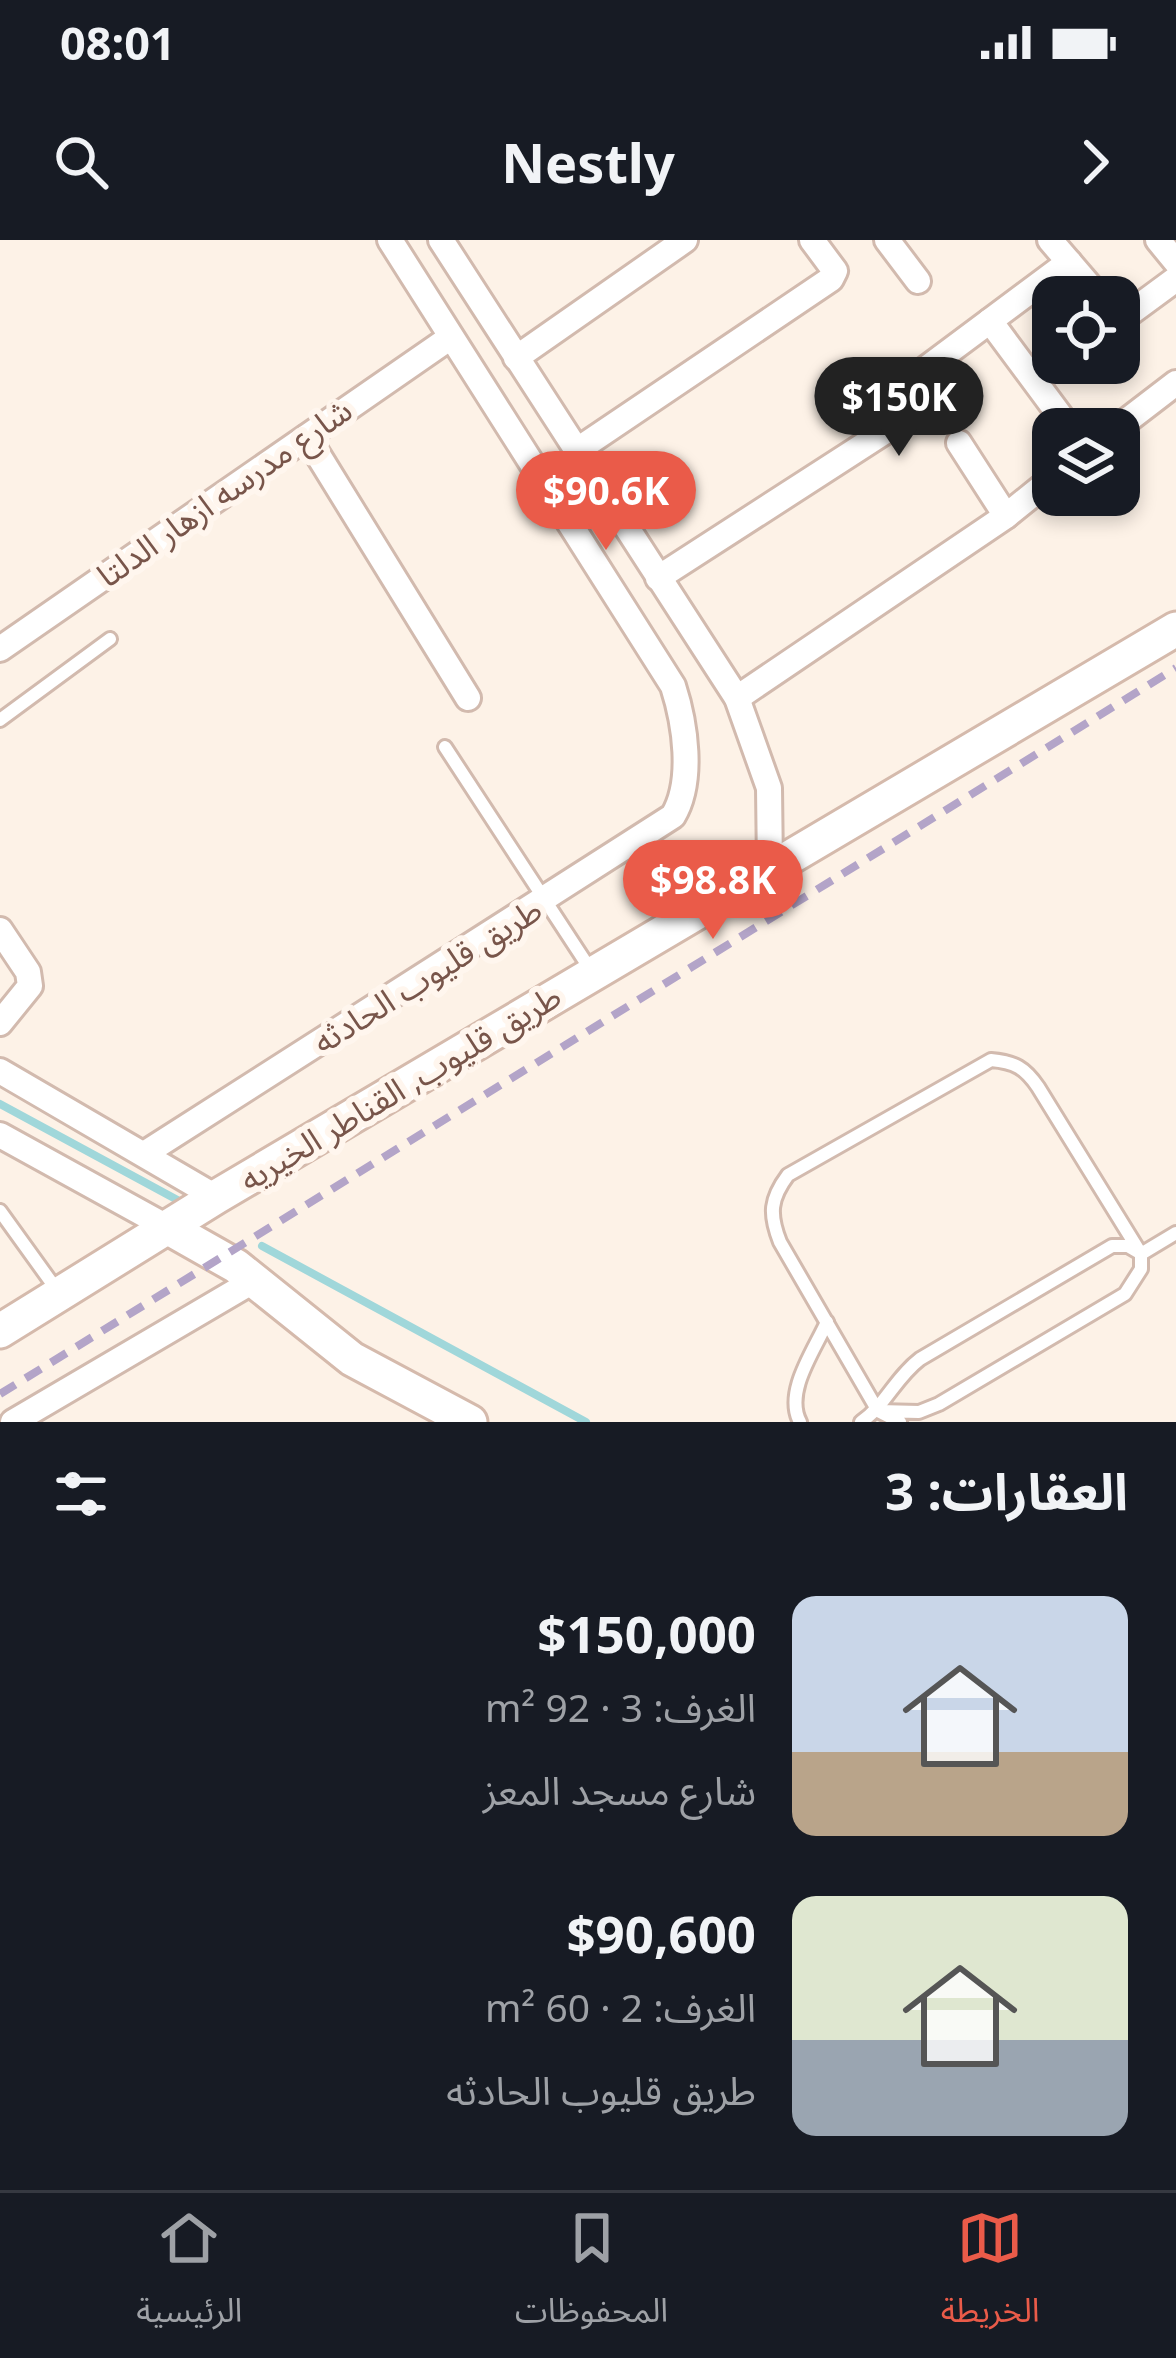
<!DOCTYPE html>
<html lang="ar">
<head>
<meta charset="utf-8">
<style>
	body { margin:0; font-family:"Noto Sans","Noto Sans Arabic",sans-serif; background:#242831; color:#f1f3f6; direction:rtl; height:100vh; display:flex; flex-direction:column; font-size:45px; white-space:nowrap }
	* { box-sizing:border-box; margin:0 }
	p { font-size:39px; color:#9ea1a6 }
	.icon { flex:none; width:66px; height:66px; fill:none; stroke:currentColor; stroke-width:2; stroke-linecap:round; stroke-linejoin:round }
	.map { position:relative; height:1182px; overflow:hidden; direction:ltr }
	.side { display:flex; flex-direction:column; background:#171b24; flex:1 }
	.side>* { flex:none }
	.buttons { position:absolute; left:1032px; top:36px; display:grid; gap:24px }
	.buttons a { display:grid; place-items:center; width:108px; height:108px; border-radius:24px; background:#171b24; box-shadow:0 6px 18px #0003; font-size:60px }
	.price { position:absolute; translate:-50% -102px; padding:0 27px; border-radius:42px; background:#ea5b49; color:#fff; font-size:39px; line-height:78px; filter:drop-shadow(0 3px 6px #0008) }
	.price::after { content:''; position:absolute; left:50%; top:72px; width:36px; height:27px; margin-left:-18px; background:inherit; clip-path:polygon(0 0,100% 0,50% 100%) }
	.price.on { background:#222; color:#fff }
	ul { padding:0; list-style:none }
	li { display:flex; align-items:center; gap:36px; height:300px; padding:0 48px }
	li span { display:grid; place-items:center; flex:none; width:336px; height:240px; border-radius:24px; color:#555 }
	li>.icon { margin-inline-start:auto }
	span .icon { width:144px; height:144px; fill:#fffc; stroke-width:1 }
	li b { font-size:51px }
	h2 { display:flex; justify-content:space-between; align-items:center; height:144px; padding:0 48px; font-size:51px }
	.status { display:flex; justify-content:space-between; align-items:center; height:84px; padding:0 60px; background:#171b24; direction:ltr }
	.status svg { height:33px; fill:currentColor }
	header { display:flex; justify-content:space-between; align-items:center; height:156px; padding:0 48px; background:#171b24; font-size:54px; font-weight:700 }
	.tabs { display:flex; justify-content:space-around; align-items:center; height:168px; border-top:3px solid #363941; background:#171b24; font-size:33px; color:#9ea1a6 }
	.tabs a { display:grid; justify-items:center; gap:6px }
	.tabs .on { color:#ea5b49 }
	.map>svg:first-child { display:block }
</style>
</head>
<body>
<div class="status"><b>08:01</b><svg viewBox="0 0 49 12"><path d="M0 12V9h3v3zM5 12V6h3v6zM10 12V3h3v9zM15 12V0h3v12zM26 1h20v11H26zM47 4h2v5h-2z"/></svg></div>
<header><svg class="icon" aria-label="forward" viewBox="0 0 24 24"><path d="M9 5l7 7-7 7"/></svg>Nestly<svg class="icon" aria-label="search" viewBox="0 0 24 24"><circle cx="10" cy="10" r="6"/><path d="M15 15l6 6"/></svg></header>
<div class="map">
<svg width="1176" height="1182" viewBox="0 0 1176 1182">
	<rect width="100%" height="100%" fill="#fdf2e7"/>
	<g fill="none" stroke-linecap="round" stroke-linejoin="round">
		<g stroke="#a0d7da" stroke-width="8">
			<path d="M0,864L183,963"/>
			<path d="M262,1006L586,1182"/>
		</g>
		<defs>
			<g id="lane">
				<path d="M0,480L110,399"/>
				<path d="M445,507L592,732"/>
				<path d="M0,971L59,1053"/>
				<path d="M1141,1014L1176,993"/>
				<path d="M878,1171L919,1172L939,1164L1125,1054L1141,1029V1014L1038,847C1025,828 1015,822 991,820L788,935C770,959 769,974 780,1002L878,1171L900,1182"/>
				<path d="M800,1182C784,1152 814,1111 827,1082"/>
				<path d="M861,1182C885,1166 895,1138 920,1119L1112,1006H1128L1140,1013"/>
			</g>
			<g id="street">
				<path d="M441,0L737,458L769,548L770,628"/>
				<path d="M887,0L918,41"/>
				<path d="M1050,0L1099,57"/>
				<path d="M1158,0L1176,22"/>
				<path d="M990,81L1070,189"/>
				<path d="M1119,81L1176,39"/>
				<path d="M516,118L685,0"/>
				<path d="M1116,189L1176,143"/>
				<path d="M307,197L468,458"/>
				<path d="M959,203L1006,276"/>
				<path d="M576,211L831,39L835,31L812,0"/>
				<path d="M658,338L909,176L913,167L904,145L1069,22"/>
				<path d="M0,409L451,97"/>
				<path d="M737,458L1006,276L1053,238"/>
				<path d="M0,690L28,732L30,746L0,783"/>
				<path d="M0,831L216,957"/>
				<path d="M0,895L167,987"/>
				<path d="M144,914L673,576C694,541 685,483 673,446L390,0"/>
				<path d="M13,1182L255,1040"/>
			</g>
			<g id="secondary">
				<path d="M167,987L236,1026L352,1119L470,1182"/>
				<path d="M0,1091L216,957L1176,389"/>
			</g>
		</defs>
		<use href="#lane" stroke="#d2baae" stroke-width="18"/>
		<use href="#street" stroke="#d2baae" stroke-width="30"/>
		<use href="#secondary" stroke="#d5baac" stroke-width="39"/>
		<use href="#lane" stroke="#fff" stroke-width="12"/>
		<use href="#street" stroke="#fff" stroke-width="24"/>
		<use href="#secondary" stroke="#fff" stroke-width="33"/>
		<path stroke="#b3a4c8" stroke-width="8" stroke-dasharray="18 12" stroke-linecap="butt" d="M0,1154L1176,428"/>
	</g>
	<g text-anchor="middle" dominant-baseline="central" stroke-width="12" stroke-linejoin="round" paint-order="stroke">
		<g font-size="33" fill="#78554a" stroke="#fff6ee">
			<text transform="translate(224 252) rotate(-35)">شارع مدرسه ازهار الدلتا</text>
			<text transform="translate(427 735) rotate(-32)">طريق قليوب الحادثه</text>
			<text transform="translate(400 847) rotate(-31)">طريق قليوب, القناطر الخيريه</text>
		</g>
	</g>
</svg>
<div class="buttons">
<a><svg class="icon" aria-label="locate" viewBox="0 0 24 24"><circle cx="12" cy="12" r="6"/><path d="M12 2v4M12 18v4M2 12h4M18 12h4"/></svg></a>
<a><svg class="icon" aria-label="layers" viewBox="0 0 24 24"><path d="M12 4l9 5-9 5-9-5zM3 14l9 5 9-5"/></svg></a>
</div>
<b class="price on" style="left:899px;top:219px">$150K</b>
<b class="price" style="left:606px;top:313px">$90.6K</b>
<b class="price" style="left:713px;top:702px">$98.8K</b>
</div>
<section class="side">
<h2>العقارات: 3<svg class="icon" aria-label="filters" viewBox="0 0 24 24"><path d="M4 7h16M4 17h16"/><circle cx="9" cy="7" r="2"/><circle cx="15" cy="17" r="2"/></svg></h2>
<ul>
<li><span style="background:linear-gradient(#c9d6e8 65%,#b9a48a 0)"><svg class="icon" aria-label="home" viewBox="0 0 24 24"><path d="M3 11l9-7 9 7M6 9v11h12V9"/></svg></span><div><b>$150,000</b><p>الغرف: 3 · 92 m²</p><p>شارع مسجد المعز</p></div></li>
<li><span style="background:linear-gradient(#dfe7d0 60%,#9aa5b1 0)"><svg class="icon" aria-label="home" viewBox="0 0 24 24"><path d="M3 11l9-7 9 7M6 9v11h12V9"/></svg></span><div><b>$90,600</b><p>الغرف: 2 · 60 m²</p><p>طريق قليوب الحادثه</p></div></li>
</ul>
</section>
<nav class="tabs">
<a class="on"><svg class="icon" aria-label="map" viewBox="0 0 24 24"><path d="M3 6l6-2 6 2 6-2v14l-6 2-6-2-6 2zM9 4v14M15 6v14"/></svg>الخريطة</a>
<a><svg class="icon" aria-label="saved" viewBox="0 0 24 24"><path d="M7 4h10v16l-5-4-5 4z"/></svg>المحفوظات</a>
<a><svg class="icon" aria-label="home" viewBox="0 0 24 24"><path d="M3 11l9-7 9 7M6 9v11h12V9"/></svg>الرئيسية</a>
</nav>
</body>
</html>
